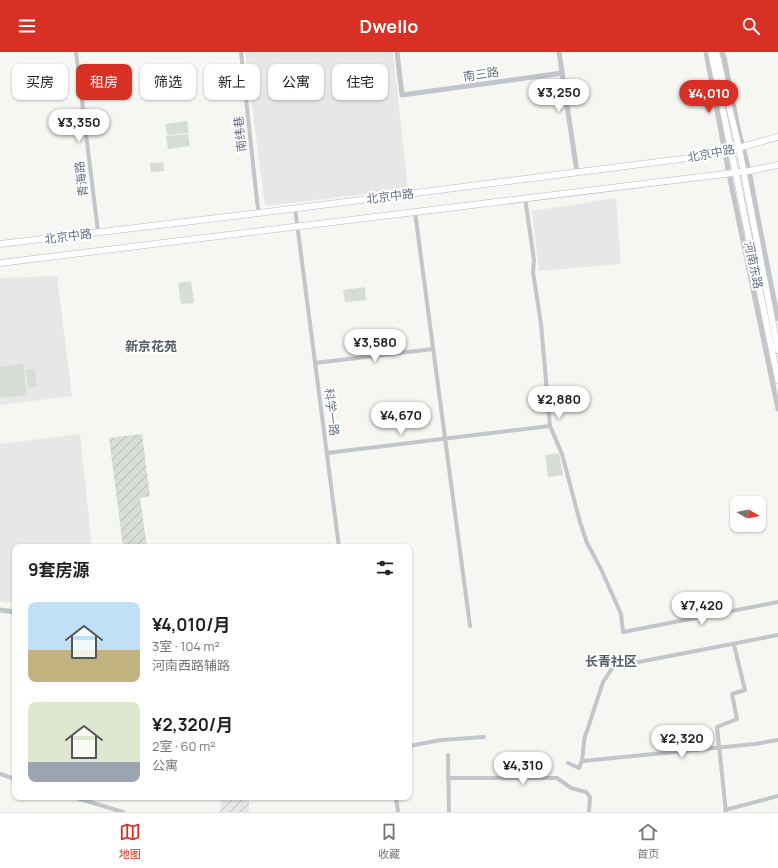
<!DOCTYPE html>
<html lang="zh">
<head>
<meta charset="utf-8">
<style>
	body { margin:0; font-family:Manrope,"Noto Sans SC",sans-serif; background:#f6f6f6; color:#202124; height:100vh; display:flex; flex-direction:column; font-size:15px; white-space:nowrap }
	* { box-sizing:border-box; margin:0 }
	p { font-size:13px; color:#757577 }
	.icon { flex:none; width:22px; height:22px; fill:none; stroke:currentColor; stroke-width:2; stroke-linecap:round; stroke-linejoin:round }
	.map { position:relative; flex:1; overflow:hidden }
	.panel { position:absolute; left:12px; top:492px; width:400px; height:256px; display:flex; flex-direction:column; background:#fff; border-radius:8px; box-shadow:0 1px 3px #0004 }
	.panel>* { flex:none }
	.hud { position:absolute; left:12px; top:12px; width:400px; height:36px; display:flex; gap:8px }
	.needle { width:26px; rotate:100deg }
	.buttons { position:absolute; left:730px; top:444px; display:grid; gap:8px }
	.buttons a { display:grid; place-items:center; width:36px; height:36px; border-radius:8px; background:#fff; box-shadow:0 1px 3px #0004; font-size:20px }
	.price { position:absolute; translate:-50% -34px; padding:0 9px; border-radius:14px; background:#fff; color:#222; font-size:13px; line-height:26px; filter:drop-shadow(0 1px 2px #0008) }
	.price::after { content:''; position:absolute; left:50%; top:24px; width:12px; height:9px; margin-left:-6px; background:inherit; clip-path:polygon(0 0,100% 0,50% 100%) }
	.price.active { background:#d93025; color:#fff }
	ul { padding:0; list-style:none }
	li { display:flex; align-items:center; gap:12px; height:100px; padding:0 16px }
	li span { display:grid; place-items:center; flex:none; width:112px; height:80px; border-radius:8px; color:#555 }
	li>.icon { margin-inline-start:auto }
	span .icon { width:48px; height:48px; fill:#fffc; stroke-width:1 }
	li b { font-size:17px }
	h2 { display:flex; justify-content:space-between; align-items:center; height:48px; padding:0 16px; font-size:17px }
	.pill { padding:0 14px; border-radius:8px; background:#fff; box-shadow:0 1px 3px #0004; font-size:14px; line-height:36px }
	.pill.active { background:#d93025; color:#fff }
	header { display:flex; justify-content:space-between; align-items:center; height:52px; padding:0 16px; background:#d93025; color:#fff; font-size:18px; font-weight:700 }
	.dock { display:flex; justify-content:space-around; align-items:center; height:56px; border-top:1px solid #e0e0e0; background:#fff; font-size:11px; color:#757577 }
	.dock a { display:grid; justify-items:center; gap:2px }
	.dock .active { color:#d93025 }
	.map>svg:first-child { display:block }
</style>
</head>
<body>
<header><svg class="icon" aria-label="menu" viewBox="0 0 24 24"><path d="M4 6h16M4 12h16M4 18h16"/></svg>Dwello<svg class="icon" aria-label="search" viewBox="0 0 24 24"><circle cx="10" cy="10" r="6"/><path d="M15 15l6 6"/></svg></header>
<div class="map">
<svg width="778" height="760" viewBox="0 0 778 760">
	<defs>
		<pattern id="industrial-furrows" width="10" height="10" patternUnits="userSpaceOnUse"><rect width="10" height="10" fill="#e7e7e7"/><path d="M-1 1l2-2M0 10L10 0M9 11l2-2" fill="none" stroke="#bfc0c1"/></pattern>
		<pattern id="garden-furrows" width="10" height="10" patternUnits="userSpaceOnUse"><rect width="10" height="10" fill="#d6ddd5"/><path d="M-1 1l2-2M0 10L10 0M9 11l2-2" fill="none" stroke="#b1b8b2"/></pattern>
	</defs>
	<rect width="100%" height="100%" fill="#f6f7f3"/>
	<g fill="#e7e7e7">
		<path d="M245,0H393L408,137L265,154Z"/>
		<path d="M616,146L621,212L539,219L532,159Z"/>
		<path d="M57,224L72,344L0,353V226Z"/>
		<path d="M80,382L92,495H15V551L0,550V392Z"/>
	</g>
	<path fill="url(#industrial-furrows)" d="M222,745H249V760H220Z"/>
	<g fill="#d6ddd5">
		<path d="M187,69L189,81L167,83L165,72Z"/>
		<path d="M188,82L190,94L168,97L166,84Z"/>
		<path d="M163,110L164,119L151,120L150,111Z"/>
		<path d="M191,229L194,251L181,252L178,231Z"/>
		<path d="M365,235L366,248L345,250L343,238Z"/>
		<path d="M23,312L27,343L0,346V315Z"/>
		<path d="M35,317L37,334L28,336L26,318Z"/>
		<path d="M559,401L563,423L548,425L545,403Z"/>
	</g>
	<path fill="url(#garden-furrows)" d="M142,382L150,444L140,446L147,495H123L109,386Z"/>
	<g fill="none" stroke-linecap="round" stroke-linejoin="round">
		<defs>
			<g id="primary">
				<path d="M711,0L778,328"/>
				<path d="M716,0L739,96L778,298"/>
				<path d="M0,192L259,161L681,107L731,98L778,85"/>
				<path d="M0,211L749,119L778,113"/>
			</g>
		</defs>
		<use href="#primary" stroke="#b5b8bd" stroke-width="7"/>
		<g stroke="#c2c5c9" stroke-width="4">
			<path d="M76,0L98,180"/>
			<path d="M241,0L257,149L259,161"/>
			<path d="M525,146L534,208L533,220L541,272L550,374L562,402L580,470L587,491L601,517L621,562L623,580L778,550"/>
			<path d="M295,156L339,495"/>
			<path d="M415,160L470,574"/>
			<path d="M315,311L433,297"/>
			<path d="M327,401L550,374"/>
			<path d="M409,694L441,688L484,685"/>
			<path d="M448,703L449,760"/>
			<path d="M583,709L755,692L778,688"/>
			<path d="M568,711L579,716C586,703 581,690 587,679L603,630L613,615L778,583"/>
			<path d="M0,722L15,727"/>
			<path d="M448,726H557L571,736L586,740L590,745L589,760"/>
			<path d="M73,745L123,760"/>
			<path d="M396,745L398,760"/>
			<path d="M725,758L778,744"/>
			<path d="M726,760L717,675L737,667L732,642L745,638L734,593"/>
		</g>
		<g stroke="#c2c5c9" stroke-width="5">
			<path d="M397,0L402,43L562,21"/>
			<path d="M559,0L577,120"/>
			<path d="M706,0L728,117L778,357"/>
			<path d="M722,0L724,5L738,76L749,119L762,187L778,267"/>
			<path d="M0,558L15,560"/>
		</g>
		<use href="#primary" stroke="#fff" stroke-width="6"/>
	</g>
	<g text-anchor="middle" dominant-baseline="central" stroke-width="4" stroke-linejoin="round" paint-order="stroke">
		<g font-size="12" fill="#667184" stroke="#fff">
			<text transform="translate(481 22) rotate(-8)">南三路</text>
			<text transform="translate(240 82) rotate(-96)">南纬巷</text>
			<text transform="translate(711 101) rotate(-11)">北京中路</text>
			<text transform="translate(81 127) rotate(-97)">青海路</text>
			<text transform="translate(390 144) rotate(-7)">北京中路</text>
			<text transform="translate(68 184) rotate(-7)">北京中路</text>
			<text transform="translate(754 213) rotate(78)">河南东路</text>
			<text transform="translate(332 360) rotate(83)">科学一路</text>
		</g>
		<g font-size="13" font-weight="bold" fill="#545c69" stroke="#fff">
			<text x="151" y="294">新京花苑</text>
			<text x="611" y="609">长青社区</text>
		</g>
	</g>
</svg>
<div class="buttons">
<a><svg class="needle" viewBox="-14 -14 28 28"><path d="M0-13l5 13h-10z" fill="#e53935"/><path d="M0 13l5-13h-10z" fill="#757577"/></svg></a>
</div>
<b class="price" style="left:559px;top:61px">¥3,250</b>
<b class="price active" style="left:709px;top:62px">¥4,010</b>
<b class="price" style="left:79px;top:91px">¥3,350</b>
<b class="price" style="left:375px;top:311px">¥3,580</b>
<b class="price" style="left:559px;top:368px">¥2,880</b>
<b class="price" style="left:401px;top:384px">¥4,670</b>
<b class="price" style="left:702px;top:574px">¥7,420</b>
<b class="price" style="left:682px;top:707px">¥2,320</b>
<b class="price" style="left:523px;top:734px">¥4,310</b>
<div class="hud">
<a class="pill">买房</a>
<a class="pill active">租房</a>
<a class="pill">筛选</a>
<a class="pill">新上</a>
<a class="pill">公寓</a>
<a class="pill">住宅</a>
</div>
<section class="panel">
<h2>9套房源<svg class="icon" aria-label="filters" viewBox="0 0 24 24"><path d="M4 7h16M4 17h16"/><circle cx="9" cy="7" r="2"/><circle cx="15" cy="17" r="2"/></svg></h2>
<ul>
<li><span style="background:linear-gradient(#bfe0f5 60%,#c2b280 0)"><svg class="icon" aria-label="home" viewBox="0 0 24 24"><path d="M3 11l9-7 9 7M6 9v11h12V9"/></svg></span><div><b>¥4,010/月</b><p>3室 · 104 m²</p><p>河南西路辅路</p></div></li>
<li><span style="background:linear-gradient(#dfe7d0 75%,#9aa5b1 0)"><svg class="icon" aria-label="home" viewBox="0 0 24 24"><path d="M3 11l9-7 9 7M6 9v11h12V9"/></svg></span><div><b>¥2,320/月</b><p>2室 · 60 m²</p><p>公寓</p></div></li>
</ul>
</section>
</div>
<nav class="dock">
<a class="active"><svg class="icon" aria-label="map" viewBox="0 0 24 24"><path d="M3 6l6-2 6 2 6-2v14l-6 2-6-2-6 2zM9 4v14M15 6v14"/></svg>地图</a>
<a><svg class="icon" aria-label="saved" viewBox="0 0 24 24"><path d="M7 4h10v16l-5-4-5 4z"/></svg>收藏</a>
<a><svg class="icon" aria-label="home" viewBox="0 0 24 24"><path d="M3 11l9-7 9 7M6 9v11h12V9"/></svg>首页</a>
</nav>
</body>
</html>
